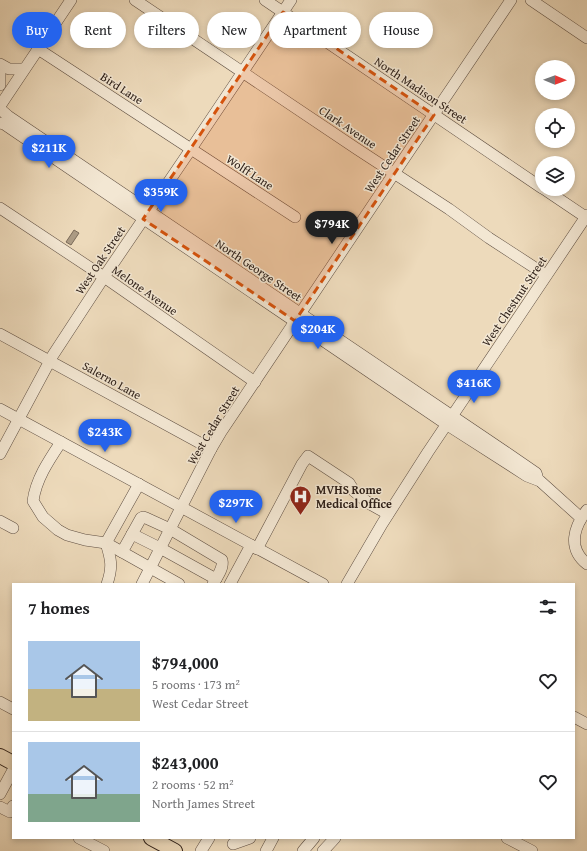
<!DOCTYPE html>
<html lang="en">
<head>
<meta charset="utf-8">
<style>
	body { margin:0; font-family:"Gentium Book Plus",serif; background:#f6f6f6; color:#202124; height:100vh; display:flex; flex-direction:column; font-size:15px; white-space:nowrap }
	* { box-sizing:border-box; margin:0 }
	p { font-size:13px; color:#757577 }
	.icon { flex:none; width:22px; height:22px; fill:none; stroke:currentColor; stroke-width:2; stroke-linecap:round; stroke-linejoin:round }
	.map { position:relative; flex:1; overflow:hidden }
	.sheet { position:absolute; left:12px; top:583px; width:563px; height:256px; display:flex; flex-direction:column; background:#fff; border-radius:0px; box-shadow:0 2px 6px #0003 }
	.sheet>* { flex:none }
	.top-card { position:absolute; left:12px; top:12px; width:563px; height:36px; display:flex; gap:8px }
	.needle { width:26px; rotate:91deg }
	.controls { position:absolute; left:535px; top:60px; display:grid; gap:8px }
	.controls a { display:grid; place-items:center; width:40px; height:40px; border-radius:50%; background:#fff; box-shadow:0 2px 6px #0003; font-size:20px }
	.price { position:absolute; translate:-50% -34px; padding:0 9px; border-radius:14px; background:#2563eb; color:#fff; font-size:13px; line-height:26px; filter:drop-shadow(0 1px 2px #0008) }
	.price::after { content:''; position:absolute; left:50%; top:24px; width:12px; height:9px; margin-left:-6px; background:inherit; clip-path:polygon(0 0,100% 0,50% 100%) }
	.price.on { background:#222; color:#fff }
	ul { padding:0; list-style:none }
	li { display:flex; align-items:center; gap:12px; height:100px; padding:0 16px }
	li+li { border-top:1px solid #e0e0e0 }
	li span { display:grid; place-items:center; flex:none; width:112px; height:80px; border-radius:0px; color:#555 }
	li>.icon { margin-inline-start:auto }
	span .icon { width:48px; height:48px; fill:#fffc; stroke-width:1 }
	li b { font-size:17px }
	h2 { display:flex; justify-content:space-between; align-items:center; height:48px; padding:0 16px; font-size:17px }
	.chip { padding:0 14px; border-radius:18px; background:#fff; box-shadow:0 2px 6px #0003; font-size:14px; line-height:36px }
	.chip.on { background:#2563eb; color:#fff }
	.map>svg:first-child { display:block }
</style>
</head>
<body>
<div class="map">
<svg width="587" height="851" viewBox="0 0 587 851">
	<rect width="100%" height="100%" fill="#eddabb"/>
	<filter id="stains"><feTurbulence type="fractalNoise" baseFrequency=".005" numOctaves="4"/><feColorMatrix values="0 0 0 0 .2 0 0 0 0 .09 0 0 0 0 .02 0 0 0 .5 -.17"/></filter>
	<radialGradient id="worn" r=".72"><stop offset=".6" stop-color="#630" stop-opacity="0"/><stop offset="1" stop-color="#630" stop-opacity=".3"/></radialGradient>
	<path fill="#ac9b84" stroke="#7a6a59" d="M74,230L79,233L71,245L66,242Z"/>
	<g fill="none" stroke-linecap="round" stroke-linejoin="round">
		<defs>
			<g id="minor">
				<path d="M135,0L357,149L449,209L489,238L546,275"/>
				<path d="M265,0L542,188"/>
				<path d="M531,0L587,38"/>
				<path d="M38,49L295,217"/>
				<path d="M0,64L9,69H24"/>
				<path d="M0,74V85"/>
				<path d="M0,106L71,0"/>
				<path d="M0,109L8,116L507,453L536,473L537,476"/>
				<path d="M0,123L4,124L446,424L527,476L540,481L581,518"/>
				<path d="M544,189L587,218"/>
				<path d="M0,208L104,277L255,382"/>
				<path d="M0,334L211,449"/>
				<path d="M0,409L323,584"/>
				<path d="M61,442C49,460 36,479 33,501L43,517L58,530L67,535L85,540L106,543L179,584"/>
				<path d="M0,454L53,355L104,277L191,149L291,0"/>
				<path d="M587,510C574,527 567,548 587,564"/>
				<path d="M0,521L13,528"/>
				<path d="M132,534L160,548L216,579"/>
				<path d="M257,549L302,464L308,456L349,483L354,491L361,497L370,504L388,514"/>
				<path d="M122,552L141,518L143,517L146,518L170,529L222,560C224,568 217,577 213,584"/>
				<path d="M107,584C113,567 111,559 106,543L139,484"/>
				<path d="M142,584L211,449L221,432C317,287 414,144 511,0"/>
				<path d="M230,584L251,545"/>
				<path d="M347,584L382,524L428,452L587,215"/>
				<path d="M0,702L13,709"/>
				<path d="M574,717L587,724"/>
				<path d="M0,794L13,770"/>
				<path d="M0,807L10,812L13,806"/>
				<path d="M79,838L104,851"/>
				<path d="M507,838L532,851"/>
				<path d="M233,844L250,838"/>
				<path d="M201,851L209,838"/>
				<path d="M266,851L273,838"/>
				<path d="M303,851L314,838"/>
				<path d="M323,851L335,838"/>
			</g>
			<g id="major">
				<path d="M0,756L13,763"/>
				<path d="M151,838L175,851"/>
			</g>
		</defs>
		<use href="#minor" stroke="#5e4e42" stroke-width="12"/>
		<use href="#major" stroke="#2e2019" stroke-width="16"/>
		<use href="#minor" stroke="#f3e7d3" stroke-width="11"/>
		<use href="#major" stroke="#eddabb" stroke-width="14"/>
	</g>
	<path fill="#d5530d" fill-opacity="0.2" stroke="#d5530d" stroke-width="3" stroke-dasharray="8 5" stroke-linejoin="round" d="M283,12L434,115L295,321L143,219Z"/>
	<defs>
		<symbol id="hospital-pin" viewBox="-11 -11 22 30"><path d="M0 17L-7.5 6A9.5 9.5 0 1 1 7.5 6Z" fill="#8f2418" stroke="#f3e7d3"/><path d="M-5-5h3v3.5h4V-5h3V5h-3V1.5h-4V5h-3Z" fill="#fff"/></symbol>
	</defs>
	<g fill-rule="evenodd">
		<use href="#hospital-pin" x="288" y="484" width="25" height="34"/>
	</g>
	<g text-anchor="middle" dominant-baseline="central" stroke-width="3" stroke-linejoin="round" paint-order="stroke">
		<g font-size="12" fill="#2e2019" stroke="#f3e7d3">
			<text transform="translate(122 88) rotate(33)">Bird Lane</text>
			<text transform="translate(421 90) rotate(34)">North Madison Street</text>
			<text transform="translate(348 127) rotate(34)">Clark Avenue</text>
			<text transform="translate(392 154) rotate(-56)">West Cedar Street</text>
			<text transform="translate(250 172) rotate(33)">Wolff Lane</text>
			<text transform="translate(100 260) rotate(-56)">West Oak Street</text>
			<text transform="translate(259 270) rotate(34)">North George Street</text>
			<text transform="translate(145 290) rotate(35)">Melone Avenue</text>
			<text transform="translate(514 301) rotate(-56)">West Chestnut Street</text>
			<text transform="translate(112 380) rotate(29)">Salerno Lane</text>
			<text transform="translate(213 425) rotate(-59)">West Cedar Street</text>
		</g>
		<g font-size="12" font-weight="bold" fill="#2e2019" stroke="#f3e7d3" text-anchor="start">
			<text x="316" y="489">MVHS Rome<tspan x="316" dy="14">Medical Office</tspan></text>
		</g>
	</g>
	<rect width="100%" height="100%" filter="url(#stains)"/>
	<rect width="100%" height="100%" fill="url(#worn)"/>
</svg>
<div class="controls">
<a><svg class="needle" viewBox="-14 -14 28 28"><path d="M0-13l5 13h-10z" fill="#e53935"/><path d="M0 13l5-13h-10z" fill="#757577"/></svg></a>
<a><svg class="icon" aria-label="locate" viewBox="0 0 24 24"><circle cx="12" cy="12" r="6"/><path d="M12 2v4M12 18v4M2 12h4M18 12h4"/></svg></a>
<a><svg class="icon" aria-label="layers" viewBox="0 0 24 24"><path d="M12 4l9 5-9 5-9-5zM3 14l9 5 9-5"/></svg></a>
</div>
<b class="price" style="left:49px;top:169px">$211K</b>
<b class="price" style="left:161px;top:213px">$359K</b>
<b class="price on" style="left:332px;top:245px">$794K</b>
<b class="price" style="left:318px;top:350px">$204K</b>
<b class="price" style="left:474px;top:404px">$416K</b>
<b class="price" style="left:105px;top:453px">$243K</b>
<b class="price" style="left:236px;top:524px">$297K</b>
<div class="top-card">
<a class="chip on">Buy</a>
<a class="chip">Rent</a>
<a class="chip">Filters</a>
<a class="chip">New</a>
<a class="chip">Apartment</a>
<a class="chip">House</a>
</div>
<section class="sheet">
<h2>7 homes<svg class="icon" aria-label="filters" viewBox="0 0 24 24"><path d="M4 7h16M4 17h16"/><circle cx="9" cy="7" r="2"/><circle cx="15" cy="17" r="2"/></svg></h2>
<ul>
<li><span style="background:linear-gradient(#a9c7e8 60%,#c2b280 0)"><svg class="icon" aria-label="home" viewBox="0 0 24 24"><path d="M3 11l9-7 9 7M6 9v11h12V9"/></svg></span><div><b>$794,000</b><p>5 rooms · 173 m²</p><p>West Cedar Street</p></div><svg class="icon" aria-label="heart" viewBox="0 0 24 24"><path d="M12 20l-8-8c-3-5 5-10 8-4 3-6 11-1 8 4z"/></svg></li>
<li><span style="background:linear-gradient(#a9c7e8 65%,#7fa58c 0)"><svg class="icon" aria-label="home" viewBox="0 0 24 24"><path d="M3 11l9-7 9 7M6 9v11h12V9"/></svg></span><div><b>$243,000</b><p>2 rooms · 52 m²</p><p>North James Street</p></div><svg class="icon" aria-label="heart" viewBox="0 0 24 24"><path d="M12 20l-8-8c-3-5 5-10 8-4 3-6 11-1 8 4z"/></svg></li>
</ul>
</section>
</div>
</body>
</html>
